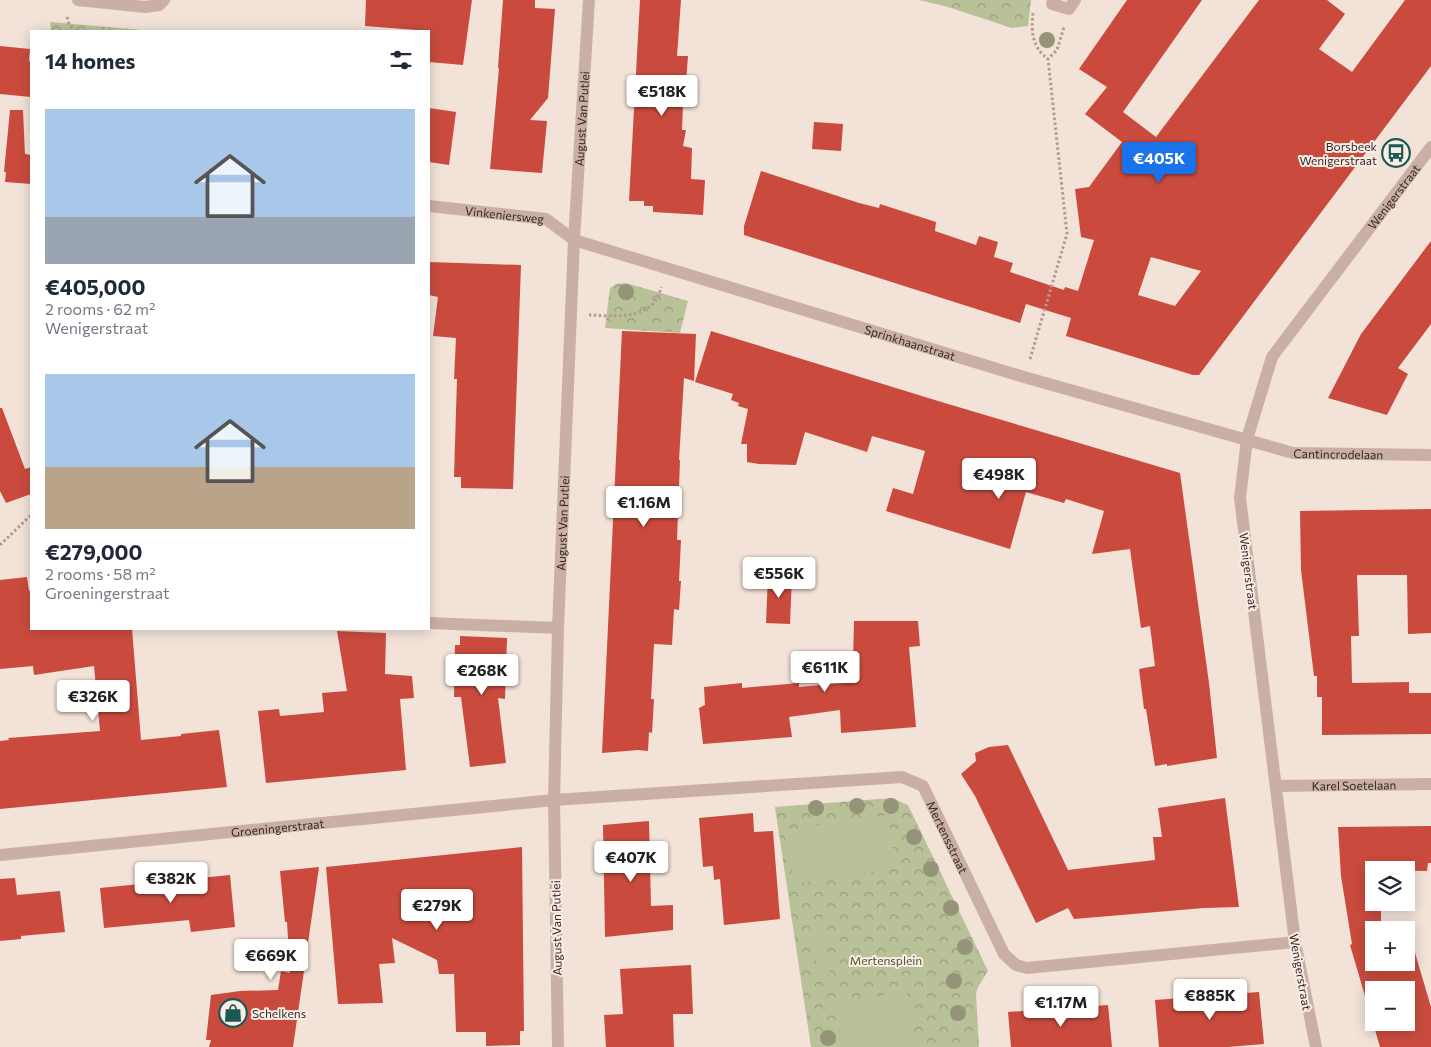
<!DOCTYPE html>
<html lang="en">
<head>
<meta charset="utf-8">
<style>
	body { margin:0; font-family:Commissioner,sans-serif; background:#f2f2f3; color:#1f2937; height:100vh; display:flex; flex-direction:column; font-size:19px; white-space:nowrap }
	* { box-sizing:border-box; margin:0 }
	p { font-size:16px; color:#747a83 }
	.icon { flex:none; width:28px; height:28px; fill:none; stroke:currentColor; stroke-width:2; stroke-linecap:round; stroke-linejoin:round }
	.map { position:relative; flex:1; overflow:hidden }
	.details { position:absolute; left:30px; top:30px; width:400px; height:600px; display:flex; flex-direction:column; background:#fff; border-radius:0px; box-shadow:0 2px 12px #0003 }
	.details>* { flex:none }
	.fabs { position:absolute; left:1365px; top:861px; display:grid; gap:10px }
	.fabs a { display:grid; place-items:center; width:50px; height:50px; border-radius:0px; background:#fff; box-shadow:0 2px 12px #0003; font-size:25px }
	.price { position:absolute; translate:-50% -42px; padding:0 11px; border-radius:5px; background:#fff; color:#222; font-size:16px; line-height:32px; filter:drop-shadow(0 1px 2px #0008) }
	.price::after { content:''; position:absolute; left:50%; top:30px; width:15px; height:11px; margin-left:-8px; background:inherit; clip-path:polygon(0 0,100% 0,50% 100%) }
	.price.selected { background:#1a73e8; color:#fff }
	ul { padding:0; list-style:none }
	li { display:grid; align-content:center; gap:10px; height:265px; padding:0 15px }
	li span { display:grid; place-items:center; height:155px; border-radius:0px; color:#555 }
	li>.icon { margin-inline-start:auto }
	span .icon { width:90px; height:90px; fill:#fffc; stroke-width:1 }
	li b { font-size:21px }
	h2 { display:flex; justify-content:space-between; align-items:center; height:60px; padding:0 15px; font-size:21px }
	.map>svg:first-child { display:block }
</style>
</head>
<body>
<div class="map">
<svg width="1431" height="1047" viewBox="0 0 1431 1047">
	<defs>
		<pattern id="forest-crowns" width="20" height="18" patternUnits="userSpaceOnUse" patternTransform="scale(1.25)"><rect width="20" height="18" fill="#b9c198"/><path d="M2 6a3 3 0 1 1 6 0M12 15a3 3 0 1 1 6 0" fill="none" stroke="#979d7c"/></pattern>
	</defs>
	<rect width="100%" height="100%" fill="#f2e2d8"/>
	<g fill="url(#forest-crowns)">
		<path d="M919,0H1031L1028,26L1012,28L948,7Z"/>
		<path d="M50,22L154,31H51Z"/>
		<path d="M626,283L688,301L680,333L605,328L610,288L616,284Z"/>
		<path d="M892,798L908,805L988,971L978,987L976,994L979,1047H811L775,807Z"/>
	</g>
	<g fill="#b9c198">
		<path d="M888,815L896,868L794,884L786,830Z"/>
		<path d="M820,923L830,974L819,976L809,925Z"/>
		<path d="M906,991L916,1047H843L835,1004Z"/>
	</g>
	<g fill="#ca4b3e" fill-rule="evenodd">
		<path d="M366,0H472L463,65L429,62V31L365,26Z"/>
		<path d="M503,0H535V8L555,9L548,98L530,120L547,121L542,173L490,169L499,68H498Z"/>
		<path d="M640,0H681L677,56H688L686,82H684L682,130H686L683,146L692,148L691,179L705,180L703,215L653,212V206H644V201H629Z"/>
		<path d="M1127,0H1202L1123,112L1156,137L1259,0H1327L1345,14L1319,49L1352,72L1405,0H1431V66L1199,375H1193L1066,336L1071,318L1026,304L1020,323L744,235V226L761,171L859,203L879,208L880,204L936,222L935,231L976,245L979,236L998,242L994,257L1013,263L1010,272L1064,290L1065,287L1078,291L1094,240L1081,237L1075,189L1089,187L1122,142L1085,114L1107,87L1079,69ZM1151,257L1201,271L1175,306L1138,295Z"/>
		<path d="M0,46L30,49L29,61L31,62V97L0,94Z"/>
		<path d="M429,108L456,112L449,165L429,162Z"/>
		<path d="M10,110H23L25,154L31,155V184L5,182L6,172H4Z"/>
		<path d="M814,122L843,124L841,151L812,149Z"/>
		<path d="M1431,241V324L1398,368L1408,374L1387,415L1328,398L1361,334Z"/>
		<path d="M429,262L521,265L513,489L461,488V477H454L457,379H454L456,338L433,336L438,297L429,295Z"/>
		<path d="M622,331L696,334L694,381L684,378L679,460H680L677,540H681L679,581H681L679,610L674,609L672,645L654,644L651,699H654L652,733L649,732L648,751L638,750L602,753Z"/>
		<path d="M711,331L938,401L1180,473L1209,683L1217,758L1167,766V764L1155,766L1146,709H1144L1139,669L1155,666L1150,626L1141,628L1130,549L1092,554L1104,511L1066,499L1064,503L1026,492L1010,549L886,511L893,488L913,494L925,451L872,436L867,452L805,432L796,465L759,464L747,462V444H741L748,409L738,406L739,403L731,400L733,394L695,382Z"/>
		<path d="M0,408H2L25,469L31,467V494L6,503L0,491Z"/>
		<path d="M1431,509V633L1408,634L1407,575H1357L1359,636H1351L1352,683L1409,682V693H1431V734L1322,735V697H1317V676H1314L1301,570L1300,511Z"/>
		<path d="M768,574L792,575L790,624L766,623Z"/>
		<path d="M27,577L29,591H31V629H132L141,740L181,736V734L219,730L227,787L0,809V741L9,740L8,738L100,731L94,666L34,675L33,666L0,669V580Z"/>
		<path d="M854,621H918L920,646L909,647L916,727L841,733L840,710L789,717L792,737L703,744L699,708L705,705L704,687L742,683V688L799,683V687L844,683L842,662H853Z"/>
		<path d="M337,631L386,633L385,674L412,676L414,698L400,699L406,770L266,783L258,711L279,709L280,716L324,712L322,693L347,691Z"/>
		<path d="M460,636L507,638L505,699L498,698L506,763L470,767L461,697H454L455,645H460Z"/>
		<path d="M1008,745L1068,870L1155,860L1153,837H1162L1158,808L1225,798L1239,907L1204,908L1074,919L1068,908L1036,923L975,796L961,774L976,761L975,753L989,747Z"/>
		<path d="M753,813L754,832L773,831L780,919L724,925L720,879L714,880L713,866L703,867L699,818Z"/>
		<path d="M649,821L651,906L673,905V930L605,937L603,825Z"/>
		<path d="M1431,826V863H1428L1427,871L1374,870V902H1381V930H1374V962H1406V935L1410,936L1431,1007V1047H1380L1350,945L1352,944L1341,876L1338,827ZM1374,990H1406V1022H1374Z"/>
		<path d="M522,847L524,1031H520V1045L486,1046V1032H456L454,974H439L437,960L392,938L395,963L379,964L383,1003L338,1004L326,867Z"/>
		<path d="M319,867L293,1047H209L211,1040H206L211,995L240,991L278,990L281,971L290,973L287,922H285L280,871Z"/>
		<path d="M230,875L235,927L191,932L189,920L104,928L100,888Z"/>
		<path d="M15,878L17,895L60,891L65,932L21,936V939L0,941V879Z"/>
		<path d="M691,965L693,1014H673L674,1047H606L604,1015L623,1014L620,969Z"/>
		<path d="M1259,992L1264,1044L1228,1047H1159L1155,1000Z"/>
		<path d="M1108,1005L1112,1047H1011L1008,1012Z"/>
	</g>
	<g fill="none" stroke-linecap="round" stroke-linejoin="round">
		<g stroke="#b6998e" stroke-width="3" stroke-dasharray="2.5 2.5" stroke-linecap="butt">
			<path d="M1033,13C1031,32 1032,47 1048,59"/>
			<path d="M67,17L69,24L76,31"/>
			<path d="M589,315C616,316 654,321 661,287"/>
			<path d="M1030,359L1067,234L1048,59L1057,50L1064,27"/>
			<path d="M0,545L31,515"/>
		</g>
		<g stroke="#cab0a4" stroke-width="12">
			<path d="M78,0L145,7L159,5L164,0"/>
			<path d="M1053,0L1052,4L1069,9L1075,0"/>
			<path id="s1" d="M429,206L546,219L574,240L1024,377L1293,453L1431,455"/>
			<path d="M429,623L558,628"/>
			<path id="s2" d="M1276,786L1431,784"/>
			<path id="s3" d="M0,855L554,800L902,777L923,786L1004,954L1016,965L1027,968L1295,942"/>
			<path id="s4" d="M558,1047L554,800L558,628L574,240L589,0"/>
			<path id="s5" d="M1316,1047L1295,942L1240,498L1247,439L1272,357L1431,147"/>
		</g>
	</g>
	<g fill="#969478">
		<circle cx="1047" cy="40" r="8"/>
		<circle cx="626" cy="292" r="8"/>
		<circle cx="857" cy="806" r="8"/>
		<circle cx="891" cy="806" r="8"/>
		<circle cx="816" cy="808" r="8"/>
		<circle cx="914" cy="837" r="8"/>
		<circle cx="931" cy="869" r="8"/>
		<circle cx="951" cy="908" r="8"/>
		<circle cx="965" cy="947" r="8"/>
		<circle cx="954" cy="981" r="8"/>
		<circle cx="958" cy="1013" r="8"/>
		<circle cx="828" cy="1038" r="8"/>
	</g>
	<defs>
		<symbol id="bus-ring" viewBox="-11 -11 22 22"><circle r="9.5" fill="#faede5" stroke="#1a5853" stroke-width="1.5"/><path d="M-5-6H5V4H4V6H2V4H-2V6H-4V4H-5ZM-3.5-4V0h7V-4ZM-3.5 1.2v1.5H-2V1.2ZM2 1.2v1.5H3.5V1.2Z" fill="#1a5853"/></symbol>
		<symbol id="shop-ring" viewBox="-11 -11 22 22"><circle r="9.5" fill="#faede5" stroke="#1a5853" stroke-width="1.5"/><path d="M-5-2.5h2.3a2.7 3.5 0 0 1 5.4 0H5L5.5 6h-11ZM-1.5-2.5h3a1.5 2.3 0 0 0-3 0Z" fill="#1a5853"/></symbol>
	</defs>
	<g fill-rule="evenodd">
		<use href="#bus-ring" x="1380" y="137" width="32" height="32"/>
		<use href="#shop-ring" x="217" y="997" width="32" height="32"/>
	</g>
	<g text-anchor="middle" dominant-baseline="central" stroke-width="4" stroke-linejoin="round" paint-order="stroke">
		<g font-size="12" fill="#352826" stroke="#faede5">
			<text stroke="none"><textPath href="#s4" startOffset="929">August Van Putlei</textPath></text>
			<text stroke="none"><textPath href="#s5" startOffset="901">Wenigerstraat</textPath></text>
			<text stroke="none"><textPath href="#s1" startOffset="76">Vinkeniersweg</textPath></text>
			<text stroke="none"><textPath href="#s1" startOffset="504">Sprinkhaanstraat</textPath></text>
			<text stroke="none"><textPath href="#s1" startOffset="948">Cantincrodelaan</textPath></text>
			<text stroke="none"><textPath href="#s4" startOffset="524">August Van Putlei</textPath></text>
			<text transform="translate(1249 571) rotate(83)">Wenigerstraat</text>
			<text stroke="none"><textPath href="#s2" startOffset="78">Karel Soetelaan</textPath></text>
			<text stroke="none"><textPath href="#s3" startOffset="279">Groeningerstraat</textPath></text>
			<text stroke="none"><textPath href="#s3" startOffset="985">Mertensstraat</textPath></text>
			<text transform="translate(556 928) rotate(-91)">August Van Putlei</text>
			<text transform="translate(1301 972) rotate(80)">Wenigerstraat</text>
		</g>
		<g font-size="12" fill="#352826" stroke="#faede5" text-anchor="end">
			<text x="1377" y="146">Borsbeek<tspan x="1377" dy="14">Wenigerstraat</tspan></text>
			<text x="252" y="1013" text-anchor="start">Schelkens</text>
		</g>
		<g font-size="12" fill="#4b5429" stroke="#faede5">
			<text x="886" y="960">Mertensplein</text>
		</g>
	</g>
</svg>
<div class="fabs">
<a><svg class="icon" aria-label="layers" viewBox="0 0 24 24"><path d="M12 4l9 5-9 5-9-5zM3 14l9 5 9-5"/></svg></a>
<a>+</a>
<a>−</a>
</div>
<b class="price" style="left:662px;top:117px">€518K</b>
<b class="price selected" style="left:1159px;top:184px">€405K</b>
<b class="price" style="left:999px;top:500px">€498K</b>
<b class="price" style="left:644px;top:528px">€1.16M</b>
<b class="price" style="left:779px;top:599px">€556K</b>
<b class="price" style="left:825px;top:693px">€611K</b>
<b class="price" style="left:482px;top:696px">€268K</b>
<b class="price" style="left:93px;top:722px">€326K</b>
<b class="price" style="left:631px;top:883px">€407K</b>
<b class="price" style="left:171px;top:904px">€382K</b>
<b class="price" style="left:437px;top:931px">€279K</b>
<b class="price" style="left:271px;top:981px">€669K</b>
<b class="price" style="left:1210px;top:1021px">€885K</b>
<b class="price" style="left:1061px;top:1028px">€1.17M</b>
<section class="details">
<h2>14 homes<svg class="icon" aria-label="filters" viewBox="0 0 24 24"><path d="M4 7h16M4 17h16"/><circle cx="9" cy="7" r="2"/><circle cx="15" cy="17" r="2"/></svg></h2>
<ul>
<li><span style="background:linear-gradient(#a9c7e8 70%,#9aa5b1 0)"><svg class="icon" aria-label="home" viewBox="0 0 24 24"><path d="M3 11l9-7 9 7M6 9v11h12V9"/></svg></span><div><b>€405,000</b><p>2 rooms · 62 m²</p><p>Wenigerstraat</p></div></li>
<li><span style="background:linear-gradient(#a9c7e8 60%,#b9a48a 0)"><svg class="icon" aria-label="home" viewBox="0 0 24 24"><path d="M3 11l9-7 9 7M6 9v11h12V9"/></svg></span><div><b>€279,000</b><p>2 rooms · 58 m²</p><p>Groeningerstraat</p></div></li>
</ul>
</section>
</div>
</body>
</html>
